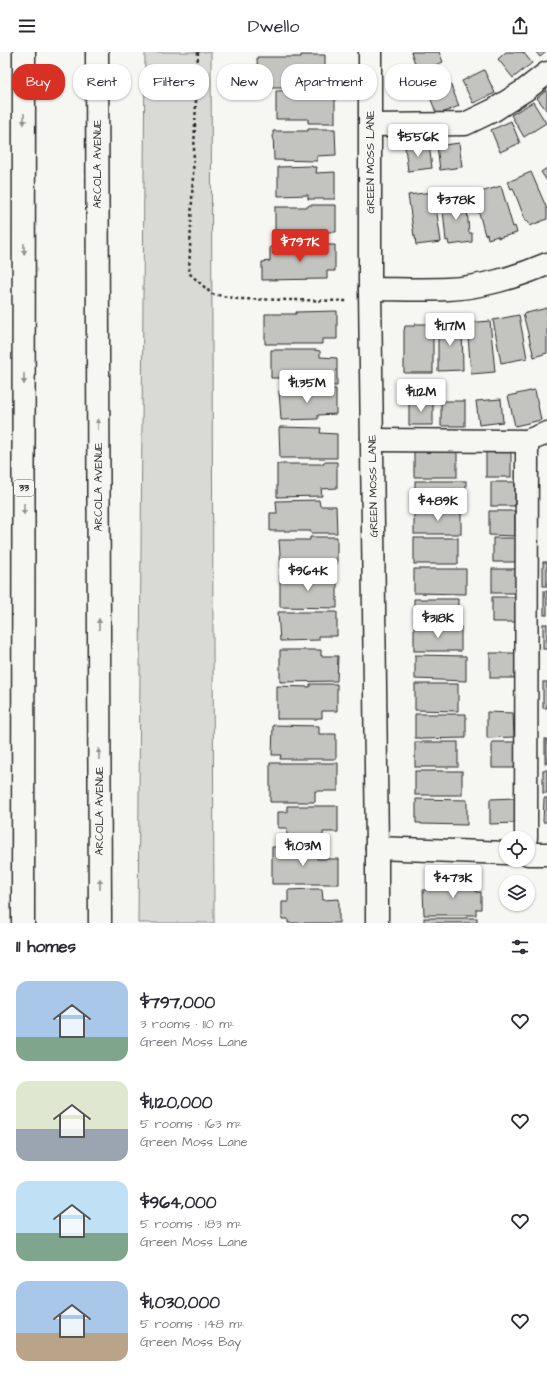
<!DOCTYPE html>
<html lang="en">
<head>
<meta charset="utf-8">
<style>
	body { margin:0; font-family:"Architects Daughter",sans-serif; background:#f7f7f7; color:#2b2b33; height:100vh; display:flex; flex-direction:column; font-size:15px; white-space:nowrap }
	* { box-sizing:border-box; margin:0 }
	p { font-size:13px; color:#7c7c81 }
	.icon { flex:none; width:22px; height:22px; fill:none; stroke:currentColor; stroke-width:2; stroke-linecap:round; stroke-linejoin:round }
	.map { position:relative; height:871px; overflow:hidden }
	.side { display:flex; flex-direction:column; background:#fff; flex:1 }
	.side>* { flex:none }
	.hud { position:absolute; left:12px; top:12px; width:523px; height:36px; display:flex; gap:8px }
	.fabs { position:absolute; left:499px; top:779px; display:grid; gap:8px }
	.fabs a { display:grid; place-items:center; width:36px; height:36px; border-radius:50%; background:#fff; box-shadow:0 1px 3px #0004; font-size:20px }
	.price { position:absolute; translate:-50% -34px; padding:0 9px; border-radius:4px; background:#fff; color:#222; font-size:13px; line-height:26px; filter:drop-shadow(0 1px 2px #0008) }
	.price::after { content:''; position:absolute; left:50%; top:24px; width:12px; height:9px; margin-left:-6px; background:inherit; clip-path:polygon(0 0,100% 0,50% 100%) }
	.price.current { background:#d93025; color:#fff }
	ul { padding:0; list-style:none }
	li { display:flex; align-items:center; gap:12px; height:100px; padding:0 16px }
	li span { display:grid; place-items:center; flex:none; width:112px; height:80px; border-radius:12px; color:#555 }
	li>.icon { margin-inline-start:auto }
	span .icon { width:48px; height:48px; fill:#fffc; stroke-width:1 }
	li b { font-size:17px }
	h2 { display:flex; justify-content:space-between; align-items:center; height:48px; padding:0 16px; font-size:17px }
	.pill { padding:0 14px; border-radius:16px; background:#fff; box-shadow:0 1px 3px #0004; font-size:14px; line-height:36px }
	.pill.current { background:#d93025; color:#fff }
	header { display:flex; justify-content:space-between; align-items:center; height:52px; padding:0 16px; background:#fff; font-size:18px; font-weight:600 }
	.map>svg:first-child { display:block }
</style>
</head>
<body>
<header><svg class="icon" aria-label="menu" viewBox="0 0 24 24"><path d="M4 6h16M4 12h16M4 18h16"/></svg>Dwello<svg class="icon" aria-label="share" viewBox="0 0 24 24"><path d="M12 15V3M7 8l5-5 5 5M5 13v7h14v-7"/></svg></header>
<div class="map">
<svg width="547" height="871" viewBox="0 0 547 871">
	<rect width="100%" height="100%" fill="#f6f6f2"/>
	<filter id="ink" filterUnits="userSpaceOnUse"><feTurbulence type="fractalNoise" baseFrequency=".025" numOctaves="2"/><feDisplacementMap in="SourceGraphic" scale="8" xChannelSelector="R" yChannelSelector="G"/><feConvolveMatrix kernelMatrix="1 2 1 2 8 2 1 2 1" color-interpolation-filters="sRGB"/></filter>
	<g filter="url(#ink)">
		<path fill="#d9d9d5" stroke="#828280" d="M145,0H211L214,871H138Z"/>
		<g fill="#c3c3c0" stroke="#2b2b2b">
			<path d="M411,0H439L443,10L418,20Z"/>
			<path d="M506,0H523L532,11L513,26L498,7Z"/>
			<path d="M536,0H546L540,5Z"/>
			<path d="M301,3H325V27L308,28L309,35H258L257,5H301Z"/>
			<path d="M484,18L495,41L473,51L462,29Z"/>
			<path d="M450,31L459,54L437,63L428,40Z"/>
			<path d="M304,38V40H315V45H335V71H308V67H276V39Z"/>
			<path d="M547,38V59L537,46Z"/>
			<path d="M533,50L546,71L524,85L511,63Z"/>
			<path d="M511,69L520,91L500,100L491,78Z"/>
			<path d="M308,77H335L336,103L317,104V109L274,108L273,79H308Z"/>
			<path d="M459,91L462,115L440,118L437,94Z"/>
			<path d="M429,92L432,116L408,119L405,95Z"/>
			<path d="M312,114V115H317L316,121L335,120V147H308V143L278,144V115Z"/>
			<path d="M547,116V129L541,120Z"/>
			<path d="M531,120L547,157V167L530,174L528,169L526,170L513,136L511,137L508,130Z"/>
			<path d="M501,134L513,175L515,174L517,181L498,186V184L488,187L487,182L485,183L474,142Z"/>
			<path d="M433,140L434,142H436V148H435L441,190L416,193L415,184H414L408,143Z"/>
			<path d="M466,144L469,181H472V190L449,193L448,188L446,189L442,147Z"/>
			<path d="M309,153H336V180H320V188H275V155H308Z"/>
			<path d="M307,193H335V219H327V227L262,228V210L270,209V195L308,194Z"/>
			<path d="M547,256V301L534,305L523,262Z"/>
			<path d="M337,259V287H322V292H265V262H296V260Z"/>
			<path d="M519,263L527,306L501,311L493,268Z"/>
			<path d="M490,269L495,320L471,322L467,271Z"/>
			<path d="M415,272H433V321H404V279L405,274H415Z"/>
			<path d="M438,272H462L463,318L438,319Z"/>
			<path d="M271,298H315L320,299V305L337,306V334L283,332V326H271Z"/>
			<path d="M310,337H336V362L318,363V367L281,368L279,339L309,338Z"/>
			<path d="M535,338L541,368L515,374L508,344Z"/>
			<path d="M501,347L503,370L479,373L476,349Z"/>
			<path d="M433,348V373H409V349Z"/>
			<rect x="441" y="349" width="24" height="25"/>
			<path d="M280,375L321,376L320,381L337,382V406H280L279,377Z"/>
			<rect x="414" y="398" width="43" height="27"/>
			<rect x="486" y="399" width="25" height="26"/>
			<path d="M324,410H337V436L321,437L322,444L277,445V412H324Z"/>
			<rect x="415" y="429" width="51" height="24"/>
			<rect x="491" y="430" width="24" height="24"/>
			<path d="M319,448L320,454H336L337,481H311V479H270V461H277L276,449Z"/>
			<rect x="414" y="457" width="47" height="25"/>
			<path d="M489,459H515V484L489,483Z"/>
			<path d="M310,485H337V512H318V516L281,517L279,488H310Z"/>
			<rect x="414" y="486" width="44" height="26"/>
			<path d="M493,486H518L517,510H493Z"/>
			<rect x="543" y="510" width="4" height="24"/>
			<path d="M414,517H466V542L414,541Z"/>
			<rect x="492" y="517" width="24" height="24"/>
			<path d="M280,523H321V529H337V556L280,555Z"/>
			<rect x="544" y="539" width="3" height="24"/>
			<path d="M492,545H517L516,570H492Z"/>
			<path d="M414,547H458V572L414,571Z"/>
			<path d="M278,560H337V584H319V588L280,589Z"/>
			<rect x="543" y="572" width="4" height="25"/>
			<rect x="414" y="575" width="47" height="24"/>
			<path d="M280,598H321V604H338L337,629L280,630Z"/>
			<rect x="490" y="601" width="27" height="25"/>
			<path d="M415,603L466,604V629L415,627Z"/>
			<rect x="543" y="630" width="4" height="26"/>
			<path d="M310,632H337V659H322V666H317V667H277V634L310,635Z"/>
			<path d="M415,632H458V659L415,658Z"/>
			<path d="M487,660L513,661L514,685L487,686Z"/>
			<path d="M415,662H466V686L420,687V686H415Z"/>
			<path d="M273,673L319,674V682H336V707H280L281,703H272Z"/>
			<rect x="545" y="687" width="2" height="24"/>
			<rect x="415" y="690" width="43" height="25"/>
			<path d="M492,690H516L517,716H492Z"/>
			<path d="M270,711H338V739H315V750H270Z"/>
			<rect x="543" y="718" width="4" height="23"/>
			<rect x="415" y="719" width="47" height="24"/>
			<path d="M516,746L517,771L490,772V747Z"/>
			<path d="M544,746H547V770H543Z"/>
			<path d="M416,747L467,748V773L421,772V771H416Z"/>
			<path d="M287,754H338V780H323V789H287V776H278V760H287Z"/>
			<path d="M316,794L317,807H339V832H272V795Z"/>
			<path d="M440,827L476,828V840H481V857H476V863H424L423,838L440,837Z"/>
			<path d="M313,837H322L323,848L339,847V871H288V867H282V850H288V838Z"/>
			<rect x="424" y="866" width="53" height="5"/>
		</g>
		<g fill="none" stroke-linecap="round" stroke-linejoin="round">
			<defs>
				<g id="minor">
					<path d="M370,0V237L377,796V871"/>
					<path d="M371,73L465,72L494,58L525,38L547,21"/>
					<path d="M370,237C396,237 421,238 447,237C479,236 517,225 547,212"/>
					<path d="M372,388L527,389L547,381"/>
					<path d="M526,786L527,389"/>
					<path d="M377,796L506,801"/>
					<path d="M528,802H547"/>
				</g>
				<g id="major">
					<path d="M97,0L100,871"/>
					<path d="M23,871L24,0"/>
				</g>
			</defs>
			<use href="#minor" stroke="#2b2b2b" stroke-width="25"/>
			<use href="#major" stroke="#2b2b2b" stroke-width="25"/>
			<path stroke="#2b2b2b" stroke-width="2.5" stroke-dasharray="3 3" stroke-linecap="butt" d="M198,0L189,221L212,242L238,247L348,249"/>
			<use href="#minor" stroke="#f6f6f2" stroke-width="22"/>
			<use href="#major" stroke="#f6f6f2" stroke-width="22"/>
		</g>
		<defs><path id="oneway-solid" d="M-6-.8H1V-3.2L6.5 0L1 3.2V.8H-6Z"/></defs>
		<g fill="#90908e">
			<use href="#oneway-solid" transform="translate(24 67) rotate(90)"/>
			<use href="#oneway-solid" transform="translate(24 197) rotate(90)"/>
			<use href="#oneway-solid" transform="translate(24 327) rotate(90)"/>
			<use href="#oneway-solid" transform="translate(98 372) rotate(-90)"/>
			<use href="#oneway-solid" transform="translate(24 457) rotate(90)"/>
			<use href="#oneway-solid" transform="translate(99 572) rotate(-90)"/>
			<use href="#oneway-solid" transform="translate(99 702) rotate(-90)"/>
			<use href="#oneway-solid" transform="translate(100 832) rotate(-90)"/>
		</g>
	</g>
	<g text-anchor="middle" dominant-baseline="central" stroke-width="3" stroke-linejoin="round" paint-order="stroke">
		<rect fill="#f6f6f2" stroke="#686867" stroke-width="1" x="14" y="428" width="20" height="16" rx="3"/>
		<g font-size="10" font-weight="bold" fill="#2b2b2b">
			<text x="24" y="436">33</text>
		</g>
		<g font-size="11" fill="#2b2b2b" stroke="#f6f6f2">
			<text transform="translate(370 110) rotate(-90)">GREEN MOSS LANE</text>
			<text transform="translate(97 112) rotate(-90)">ARCOLA AVENUE</text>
			<text transform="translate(373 434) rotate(-91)">GREEN MOSS LANE</text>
			<text transform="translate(98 435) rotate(-90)">ARCOLA AVENUE</text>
			<text transform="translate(99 759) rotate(-90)">ARCOLA AVENUE</text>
		</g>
	</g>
</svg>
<div class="fabs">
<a><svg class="icon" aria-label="locate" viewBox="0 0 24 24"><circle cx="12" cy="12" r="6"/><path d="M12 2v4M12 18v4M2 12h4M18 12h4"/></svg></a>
<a><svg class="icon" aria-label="layers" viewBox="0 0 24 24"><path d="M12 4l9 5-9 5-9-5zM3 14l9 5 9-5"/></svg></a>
</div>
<b class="price" style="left:418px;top:106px">$556K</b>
<b class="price" style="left:456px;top:169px">$378K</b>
<b class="price current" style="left:300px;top:211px">$797K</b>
<b class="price" style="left:450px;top:295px">$1.17M</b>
<b class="price" style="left:307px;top:352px">$1.35M</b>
<b class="price" style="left:421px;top:361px">$1.12M</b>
<b class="price" style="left:438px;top:470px">$489K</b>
<b class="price" style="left:308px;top:540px">$964K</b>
<b class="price" style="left:438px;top:587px">$318K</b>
<b class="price" style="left:303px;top:815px">$1.03M</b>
<b class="price" style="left:453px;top:847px">$473K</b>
<div class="hud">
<a class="pill current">Buy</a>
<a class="pill">Rent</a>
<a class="pill">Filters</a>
<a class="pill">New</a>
<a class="pill">Apartment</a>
<a class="pill">House</a>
</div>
</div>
<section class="side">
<h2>11 homes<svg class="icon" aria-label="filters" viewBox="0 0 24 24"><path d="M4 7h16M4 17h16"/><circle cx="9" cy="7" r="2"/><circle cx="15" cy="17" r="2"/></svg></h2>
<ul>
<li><span style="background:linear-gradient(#a9c7e8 70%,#7fa58c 0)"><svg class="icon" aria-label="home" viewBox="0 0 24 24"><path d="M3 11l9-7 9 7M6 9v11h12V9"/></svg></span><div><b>$797,000</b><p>3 rooms · 110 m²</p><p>Green Moss Lane</p></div><svg class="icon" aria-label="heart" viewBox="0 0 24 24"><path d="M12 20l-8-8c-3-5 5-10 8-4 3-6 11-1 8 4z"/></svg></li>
<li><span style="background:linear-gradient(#dfe7d0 60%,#9aa5b1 0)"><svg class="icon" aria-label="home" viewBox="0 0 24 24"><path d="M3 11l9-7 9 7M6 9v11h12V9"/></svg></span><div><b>$1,120,000</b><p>5 rooms · 163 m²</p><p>Green Moss Lane</p></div><svg class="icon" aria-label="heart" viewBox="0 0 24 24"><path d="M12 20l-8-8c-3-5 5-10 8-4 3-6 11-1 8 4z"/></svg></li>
<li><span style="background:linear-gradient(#bfe0f5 65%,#7fa58c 0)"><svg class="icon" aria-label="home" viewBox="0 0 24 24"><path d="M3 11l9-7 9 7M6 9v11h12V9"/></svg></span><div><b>$964,000</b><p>5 rooms · 183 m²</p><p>Green Moss Lane</p></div><svg class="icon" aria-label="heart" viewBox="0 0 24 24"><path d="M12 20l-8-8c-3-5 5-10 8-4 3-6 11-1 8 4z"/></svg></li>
<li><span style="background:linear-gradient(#a9c7e8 65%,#b9a48a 0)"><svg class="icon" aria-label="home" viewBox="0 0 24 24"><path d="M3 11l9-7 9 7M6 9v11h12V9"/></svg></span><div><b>$1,030,000</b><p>5 rooms · 148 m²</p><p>Green Moss Bay</p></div><svg class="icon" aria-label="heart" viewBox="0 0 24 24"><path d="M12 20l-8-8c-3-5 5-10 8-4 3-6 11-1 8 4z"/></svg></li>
</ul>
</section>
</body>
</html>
